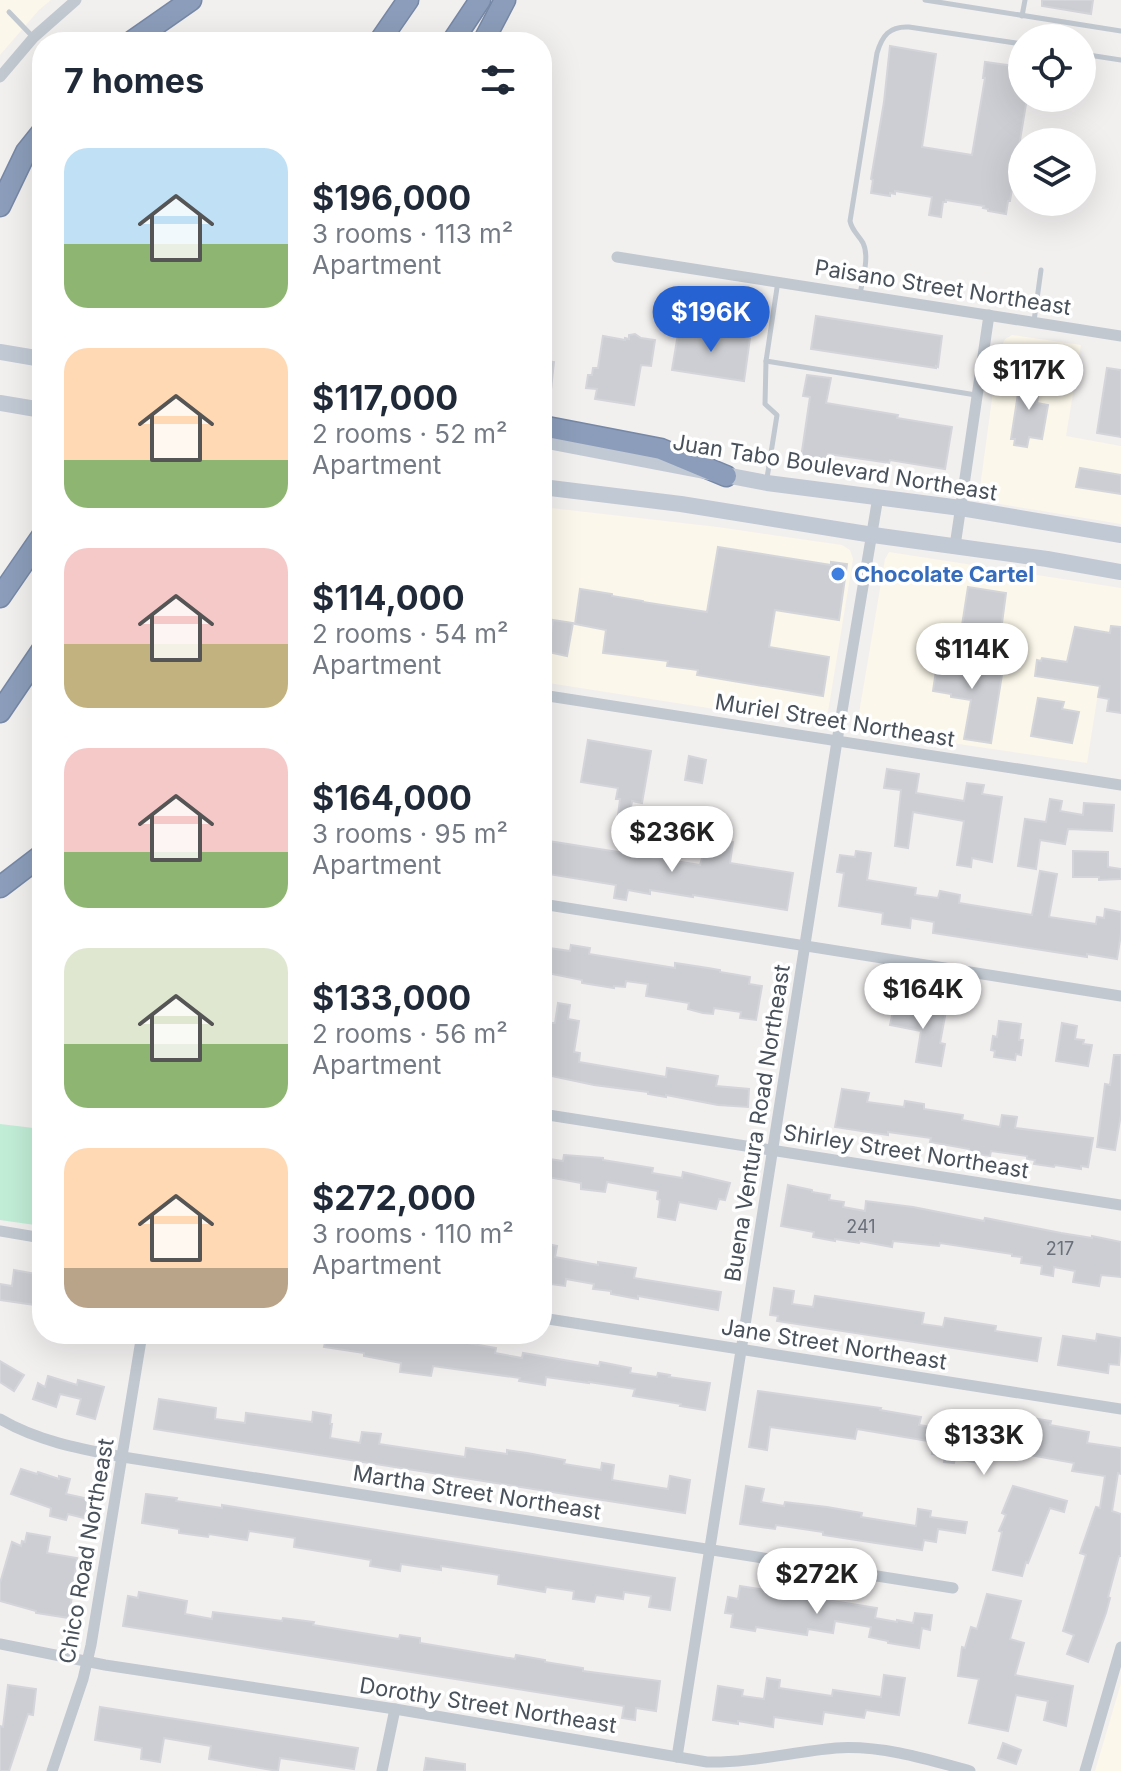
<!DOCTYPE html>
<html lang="en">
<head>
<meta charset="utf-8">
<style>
	body { margin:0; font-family:Inter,sans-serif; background:#f6f6f7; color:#1f2937; height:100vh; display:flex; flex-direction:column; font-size:30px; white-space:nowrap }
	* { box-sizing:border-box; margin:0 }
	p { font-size:26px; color:#747a83 }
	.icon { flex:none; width:44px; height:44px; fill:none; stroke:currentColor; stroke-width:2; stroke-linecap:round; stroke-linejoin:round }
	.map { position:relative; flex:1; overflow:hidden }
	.details { position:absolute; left:32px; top:32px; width:520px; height:1312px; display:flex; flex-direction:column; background:#fff; border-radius:32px; box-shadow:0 8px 32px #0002 }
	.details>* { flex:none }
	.fabs { position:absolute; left:1008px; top:24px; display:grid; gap:16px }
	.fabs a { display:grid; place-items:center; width:88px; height:88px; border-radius:50%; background:#fff; box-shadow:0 8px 32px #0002; font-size:40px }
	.price { position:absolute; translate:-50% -68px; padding:0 18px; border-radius:28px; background:#fff; color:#222; font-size:26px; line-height:52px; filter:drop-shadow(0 2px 4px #0008) }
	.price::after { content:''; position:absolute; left:50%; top:48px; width:24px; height:18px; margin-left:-12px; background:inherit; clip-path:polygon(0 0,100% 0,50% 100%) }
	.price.active { background:#2762d3; color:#fff }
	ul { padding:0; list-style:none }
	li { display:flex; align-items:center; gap:24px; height:200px; padding:0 32px }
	li span { display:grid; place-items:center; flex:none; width:224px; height:160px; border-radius:24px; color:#555 }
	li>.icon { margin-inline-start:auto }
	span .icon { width:96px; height:96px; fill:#fffc; stroke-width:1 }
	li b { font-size:34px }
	h2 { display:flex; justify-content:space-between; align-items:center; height:96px; padding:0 32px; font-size:34px }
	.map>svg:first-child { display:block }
</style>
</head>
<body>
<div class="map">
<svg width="1121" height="1771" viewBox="0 0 1121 1771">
	<rect width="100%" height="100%" fill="#f2efef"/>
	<g fill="#fbf7ea">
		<path d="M0,0H51L39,10L0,55Z"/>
		<path d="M1012,335L1081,345L1066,436L1121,446V524L982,501L979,495L998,354L1005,339Z"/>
		<path d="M542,507L718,527L842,545L850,550L853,559L828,712L821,721L810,724L542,682Z"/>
		<path d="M889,552L1121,588V675L1101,674L1087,763L864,730L859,725L858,719L885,559Z"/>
		<path d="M1121,1683V1771H1095Z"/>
	</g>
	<path fill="#c1ecd6" d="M0,1124L42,1129V1226L0,1220Z"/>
	<g fill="#ccced3" stroke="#d4d5da" stroke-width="2">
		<path d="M1042,0H1093L1091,14L1042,6Z"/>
		<path d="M890,46L936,54L922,147L972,155L985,78H983L985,62L1022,67V98H1027L1010,201H1008L1006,214L988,211V209L983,208L984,206L946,200V202H943L941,217L929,215L932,197L895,191V194L890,193V196L871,193L873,180L871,179L884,102Z"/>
		<path d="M816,316L942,336L938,367L936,366V368L811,349Z"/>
		<path d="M679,328L750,338L744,381L672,370Z"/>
		<path d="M635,334L641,338L655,340L651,366L641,365L634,405L595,399L597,389L586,388L588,375H592L593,368H598L603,336L625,340V338L629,339V335Z"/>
		<path d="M542,360L554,362L550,399L542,398Z"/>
		<path d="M1107,368L1121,370V437L1097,433Z"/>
		<path d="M1021,374L1041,377L1037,403L1048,405L1042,439L1029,437L1027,447L1014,445L1015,439H1011Z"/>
		<path d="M807,375L831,378L826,403L898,415L897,418L952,427L945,469L890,460L889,463L828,454L827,462L801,458L810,397L803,396Z"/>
		<path d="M1080,468L1121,475V494L1076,487Z"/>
		<path d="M718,547L831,565V562L847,564L839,620L775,610L769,647L829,657L823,696L697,675L698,670L667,666L668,661L603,653L606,630L575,624L580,589L612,594V596L643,601V602L707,612Z"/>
		<path d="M968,587L1006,593L1000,638L961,632Z"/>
		<path d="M553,620L573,623L567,656L548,652Z"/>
		<path d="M1111,626L1121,627V713L1107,711L1109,699L1098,697L1100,686L1035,676L1037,660L1041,661L1042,658L1067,662L1075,627L1110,633Z"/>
		<path d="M941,654L1004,662L991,743L964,739L971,700L951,697V694L933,691L937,664H939Z"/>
		<path d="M1038,698L1064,702L1062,709L1079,712L1072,743L1031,736Z"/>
		<path d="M588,740L651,751L642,803L632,801L628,826L617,824L620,799H616L618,788L581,782Z"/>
		<path d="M689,756L706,760L702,783L685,780Z"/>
		<path d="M887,769L919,774L916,793L964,801L967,783L984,785L982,794L1002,797L992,862L972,858L971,867L957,865L964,821L913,812L908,848L895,846L901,790L884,788Z"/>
		<path d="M1050,799L1062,801L1060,811L1083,815L1084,803L1114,805L1112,831L1068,829L1065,844L1040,840L1036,869L1018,866L1025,819L1046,822Z"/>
		<path d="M707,837L733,842L730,863L793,873L787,910L693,895V897L650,890V894L628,890L626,900L614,898L616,885L542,873V840L700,865L703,855H704Z"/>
		<path d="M856,851L871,853L867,880L916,888L915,895L938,898L940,891L960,895L959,903L1032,915L1040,871L1057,874L1049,917L1096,924L1097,917L1104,918L1105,909L1121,912V934L1117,959L1087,954V957L933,933L934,922L911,918L910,928L882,924L883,913L839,906L844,873L837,872L840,855L855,857Z"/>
		<path d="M1073,851L1108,852V867L1121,869V879L1099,880V877H1073Z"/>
		<path d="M571,945L590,948L589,954L675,968V963L708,968L720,970V972L750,977L749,984L762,986L756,1020L740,1018L741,1012L714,1008L713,1014L703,1013L688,1009L689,1003L646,996L648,984L626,981L625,987L614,986V988L582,983V980L542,972V947L570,951Z"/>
		<path d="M558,1003L570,1005L568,1019L579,1021L574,1052L580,1053L579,1062L666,1077L667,1068L718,1076L716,1086L749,1089L748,1107L718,1105L666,1095V1097L648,1094V1092L594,1085L542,1074V1047L546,1048L550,1023H555Z"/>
		<path d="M899,1005L946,1011L940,1043L945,1044L941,1066L916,1062L921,1031L890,1025L894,1007L899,1008Z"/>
		<path d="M999,1021L1021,1024L1019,1040H1023L1021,1055L1016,1054L1015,1060L994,1057L995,1051L991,1050L993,1036L997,1037Z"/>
		<path d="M1062,1023L1077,1026L1075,1039L1084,1040L1083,1044L1092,1045L1088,1066L1056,1061Z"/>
		<path d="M1114,1055H1121V1114L1115,1150L1097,1147L1105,1084L1110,1085Z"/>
		<path d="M842,1089L869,1093L867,1102L904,1107L905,1101L924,1104V1109L963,1115L962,1120L1000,1127L1002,1115L1017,1117L1015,1128L1093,1138L1088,1167L1081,1166V1169L1055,1165L1054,1167L1034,1164L1035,1160L1027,1159V1156L991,1151L990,1156L969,1153V1149L930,1142L931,1138L888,1132V1135L835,1127Z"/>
		<path d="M564,1155L603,1158V1160L653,1168L652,1173L682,1178L683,1172L730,1183L725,1200L719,1199L716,1209L679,1202L675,1220L658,1217L660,1200L657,1199L658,1191L607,1182L605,1192L581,1189V1183L542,1176V1158L563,1161Z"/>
		<path d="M788,1185L812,1190V1192L830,1195L829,1200L844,1202L843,1207L865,1211L866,1201L913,1207L984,1221L985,1218L1061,1233L1092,1238V1236L1121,1242V1277L1101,1275L1099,1286L1073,1282L1075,1271L1054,1267L1053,1276L1041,1274L1042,1266L1021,1263L1022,1257L1012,1256V1254L940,1243L939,1246L893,1241L892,1247L860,1241L859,1243L835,1239V1241L813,1237L814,1232L781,1226Z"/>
		<path d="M544,1243L557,1246L555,1257L598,1265V1262L636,1268L634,1278L721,1292L718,1310L638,1296V1299L611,1294V1291L593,1289L594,1284L566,1279L565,1286L542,1283Z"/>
		<path d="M14,1270L42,1275V1306L0,1300V1284L12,1286Z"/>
		<path d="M774,1288L794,1291L792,1304L813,1307L815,1296L924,1313L922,1324L943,1327L945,1318L996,1326L995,1331L1041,1338L1037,1361L777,1321L778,1316L770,1315Z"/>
		<path d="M327,1334H393L445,1342V1339L496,1348L495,1353L522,1358L523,1353L599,1366L600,1362L631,1368L630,1373L657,1377L658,1373L670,1375L669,1377L710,1383L705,1410L680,1406L681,1404L633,1396L635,1389L589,1382V1383L546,1377L545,1385L519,1381L520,1378L433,1366L431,1376L400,1372L401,1363L364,1356V1353L324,1347Z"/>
		<path d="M1097,1334L1121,1338L1119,1365L1109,1364L1108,1373L1058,1365L1063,1336L1096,1341Z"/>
		<path d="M0,1361L24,1375L14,1391L0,1382Z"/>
		<path d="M48,1376L77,1385L78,1380L104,1387L95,1419L77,1414L81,1399L60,1394L56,1407L33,1399L38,1383L45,1387Z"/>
		<path d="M758,1391L881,1408L880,1410L921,1417L919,1425L949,1430L951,1421L1003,1430L1005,1416L1019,1419L1020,1416L1051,1421L1050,1425L1089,1432L1087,1443L1121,1448V1474L1118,1473L1112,1511L1121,1514V1556H1119L1108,1597L1110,1598L1106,1613L1088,1662L1067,1654L1074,1635L1063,1631L1086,1555L1080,1553L1096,1507L1100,1508L1105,1476L1072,1471L1074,1463L1008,1451L1007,1454L982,1450L980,1463L955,1459L954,1463L944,1462L945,1456L932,1454L934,1442L857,1429L855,1439L770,1427L767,1450L749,1447Z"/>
		<path d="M159,1399L216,1408L215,1419L245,1423L246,1413L312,1422L313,1412L331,1415L330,1424H332L330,1438L360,1443L362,1432L381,1434L379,1444L465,1457L466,1448L507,1454V1450L527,1453L565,1460L564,1464L601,1470L602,1463L614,1465L612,1480L668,1489L670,1476L690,1480L685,1513L154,1429Z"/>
		<path d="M21,1469L37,1474L38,1472L59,1479V1476L70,1479L66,1494L89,1499L84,1518L68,1514L66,1520L50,1516L51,1508L11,1494Z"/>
		<path d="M746,1486L764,1489L761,1502L784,1506L785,1502L827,1507L862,1513L861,1517L916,1526L918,1509L931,1511L930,1517L967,1522L965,1533L938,1529L936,1542L924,1540L922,1550L823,1535V1532L776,1525L775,1529L740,1524Z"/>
		<path d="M1013,1486L1067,1501L1064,1512L1050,1508L1028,1563L1026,1562L1022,1576L993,1570L1002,1532L999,1531L1006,1515L1002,1513Z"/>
		<path d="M146,1494L177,1498L176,1501L222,1508V1505L675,1578L670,1610L649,1607L651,1596L624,1592L623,1599L596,1595L594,1602L573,1599L574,1591L546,1587L545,1592L498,1584L499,1575L441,1566V1570L401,1564L400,1571L370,1566L371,1560L294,1547L295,1538L249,1531L247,1540L209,1534L208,1537L179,1533V1529L142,1523Z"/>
		<path d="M27,1533L50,1537L47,1553L77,1558L69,1618L36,1613V1611L0,1601V1583L12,1542L21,1546L22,1541L25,1542Z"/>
		<path d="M740,1586L877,1608L875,1618L897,1622V1620L913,1623L915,1613L932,1615L930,1630L922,1628L919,1648L888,1643V1641L869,1637L871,1627L835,1621L833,1633L808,1629L807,1635L756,1627L755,1631L731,1627L733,1614L725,1613L728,1597L738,1599Z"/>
		<path d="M139,1592L187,1601L185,1614L212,1619L213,1612L282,1621L283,1618L314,1622L313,1625L399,1639L400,1635L420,1638V1643L468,1651L515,1659L516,1655L545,1660V1662L583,1668V1671L660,1681L656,1711L636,1708L635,1720L622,1718L624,1706L123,1626L128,1596L138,1598Z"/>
		<path d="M987,1594L1021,1601L1010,1639L1024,1643L1015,1675L1073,1686L1066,1726L1044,1720L1048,1701L1016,1695L1008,1731L969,1723L979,1679L958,1676L962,1647L965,1648L971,1627L977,1629Z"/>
		<path d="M884,1675L905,1678L899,1715L866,1710L864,1718L824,1712L822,1724L774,1717L773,1727L738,1721V1724L713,1720L718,1686L743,1690L742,1696L764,1699L767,1678L780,1680L779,1688L832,1696L833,1690L881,1697Z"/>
		<path d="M8,1685L36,1689L33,1715L28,1714L9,1771H0V1726L3,1727Z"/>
		<path d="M100,1707L358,1748L354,1769L280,1758L278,1771L248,1766L209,1759L211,1746L164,1738L160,1762L141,1759L142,1748L95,1740Z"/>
		<path d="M1003,1743L1021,1750L1016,1764L998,1758Z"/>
		<path d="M426,1758L465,1764V1771H424Z"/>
	</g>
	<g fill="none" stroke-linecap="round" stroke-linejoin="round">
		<defs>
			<g id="highway">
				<path d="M131,42L191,0"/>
				<path d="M379,42L408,0"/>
				<path d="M452,42L480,0"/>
				<path d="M483,42L505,0"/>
				<path d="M0,206L26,152L42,132"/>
				<path d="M542,426L661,449L726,476"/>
				<path d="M0,597L42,536"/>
				<path d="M0,712L42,650"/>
				<path d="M0,887L42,855"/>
			</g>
		</defs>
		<use href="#highway" stroke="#7688a6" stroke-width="23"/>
		<g stroke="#c1c8d0" stroke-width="5">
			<path d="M925,0L1121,31"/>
			<path d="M9,12L33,37"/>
			<path d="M1022,16L1025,0"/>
			<path d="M1082,54L1121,60"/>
			<path d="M778,281L766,361L976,395"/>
			<path d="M860,295C862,280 870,257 863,243C858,234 852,231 850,221L877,53C882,36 889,26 909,27L1022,44"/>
			<path d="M1034,321L1041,270"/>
			<path d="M766,361L765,404L777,415L767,478"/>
		</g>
		<g stroke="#c1c8d0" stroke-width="11">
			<path d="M0,77L34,37L76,0"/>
			<path d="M617,257L1121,336"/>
			<path d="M955,546L989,315"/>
			<path d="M542,695L1121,785"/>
			<path d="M542,904L1121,996"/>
			<path d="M542,1114L1121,1205"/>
			<path d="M0,1231L42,1238"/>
			<path d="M542,1318L1121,1409"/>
			<path d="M0,1419C37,1441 81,1449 123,1457L953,1588"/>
			<path d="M0,1644L105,1665L395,1709L707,1762C750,1763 792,1752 836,1748C881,1745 927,1759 970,1771"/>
			<path d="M677,1757L837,741L878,497"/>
			<path d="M52,1771L83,1679L91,1645L142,1334"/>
			<path d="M382,1771L395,1709"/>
			<path d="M1085,1771L1121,1647"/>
		</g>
		<g stroke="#c1c9d4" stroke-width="16">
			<path d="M0,352L42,359"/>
			<path d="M0,403L42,410"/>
			<path d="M542,440L767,483L961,508L1121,535"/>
			<path d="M542,487L681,504L873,535L1047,559L1121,572"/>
		</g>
		<use href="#highway" stroke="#8b9dba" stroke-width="20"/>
	</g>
	<circle fill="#3f7fe0" stroke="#fff" stroke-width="3" cx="838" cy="574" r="8"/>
	<g text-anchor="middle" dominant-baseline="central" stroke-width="7" stroke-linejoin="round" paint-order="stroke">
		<g font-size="18" fill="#6a7079">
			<text x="861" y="1226">241</text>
			<text x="1060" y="1248">217</text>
		</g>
		<g font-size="22" fill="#49515b" stroke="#fff">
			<text transform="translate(943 287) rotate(9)">Paisano Street Northeast</text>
			<text transform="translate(835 467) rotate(9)">Juan Tabo Boulevard Northeast</text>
			<text transform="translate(835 720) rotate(9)">Muriel Street Northeast</text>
			<text transform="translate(757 1123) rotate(-81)">Buena Ventura Road Northeast</text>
			<text transform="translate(906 1151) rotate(9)">Shirley Street Northeast</text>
			<text transform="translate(834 1344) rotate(9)">Jane Street Northeast</text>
			<text transform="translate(477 1492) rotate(9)">Martha Street Northeast</text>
			<text transform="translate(86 1551) rotate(-80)">Chico Road Northeast</text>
			<text transform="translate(488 1705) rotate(9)">Dorothy Street Northeast</text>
		</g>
		<g font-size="22" font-weight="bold" fill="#366cbe" stroke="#fff" text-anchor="start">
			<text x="854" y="574">Chocolate Cartel</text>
		</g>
	</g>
</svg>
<div class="fabs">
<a><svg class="icon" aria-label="locate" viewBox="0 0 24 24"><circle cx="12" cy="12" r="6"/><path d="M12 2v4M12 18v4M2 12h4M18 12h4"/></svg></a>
<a><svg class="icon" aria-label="layers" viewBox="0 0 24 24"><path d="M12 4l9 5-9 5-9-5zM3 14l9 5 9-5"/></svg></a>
</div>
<b class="price active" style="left:711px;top:354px">$196K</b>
<b class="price" style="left:1029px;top:412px">$117K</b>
<b class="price" style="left:972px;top:691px">$114K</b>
<b class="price" style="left:672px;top:874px">$236K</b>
<b class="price" style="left:923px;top:1031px">$164K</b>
<b class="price" style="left:984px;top:1477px">$133K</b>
<b class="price" style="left:817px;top:1616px">$272K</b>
<section class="details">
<h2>7 homes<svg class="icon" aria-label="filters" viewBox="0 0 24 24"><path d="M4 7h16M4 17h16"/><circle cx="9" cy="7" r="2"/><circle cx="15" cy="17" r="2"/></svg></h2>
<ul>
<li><span style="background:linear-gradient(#bfe0f5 60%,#8fb573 0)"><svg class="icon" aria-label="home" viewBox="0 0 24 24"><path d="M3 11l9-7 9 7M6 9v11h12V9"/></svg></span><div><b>$196,000</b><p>3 rooms · 113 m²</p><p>Apartment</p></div></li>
<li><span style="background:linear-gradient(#ffd9b3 70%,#8fb573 0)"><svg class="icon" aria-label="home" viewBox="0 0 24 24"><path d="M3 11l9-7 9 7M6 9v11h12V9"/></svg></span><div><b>$117,000</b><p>2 rooms · 52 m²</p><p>Apartment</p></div></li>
<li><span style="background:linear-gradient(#f6c9c9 60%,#c2b280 0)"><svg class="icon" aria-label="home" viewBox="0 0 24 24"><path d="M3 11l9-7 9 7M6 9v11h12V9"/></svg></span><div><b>$114,000</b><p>2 rooms · 54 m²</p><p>Apartment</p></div></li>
<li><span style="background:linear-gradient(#f6c9c9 65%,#8fb573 0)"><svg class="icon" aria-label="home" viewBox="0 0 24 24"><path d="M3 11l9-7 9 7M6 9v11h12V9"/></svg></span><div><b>$164,000</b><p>3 rooms · 95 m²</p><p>Apartment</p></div></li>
<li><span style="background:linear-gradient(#dfe7d0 60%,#8fb573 0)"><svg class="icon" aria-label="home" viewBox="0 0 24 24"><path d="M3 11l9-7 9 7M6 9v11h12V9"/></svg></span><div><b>$133,000</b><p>2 rooms · 56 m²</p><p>Apartment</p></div></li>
<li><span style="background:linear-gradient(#ffd9b3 75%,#b9a48a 0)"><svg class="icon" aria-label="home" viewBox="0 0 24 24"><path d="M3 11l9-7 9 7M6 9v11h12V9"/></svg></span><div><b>$272,000</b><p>3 rooms · 110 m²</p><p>Apartment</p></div></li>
</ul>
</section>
</div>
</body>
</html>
